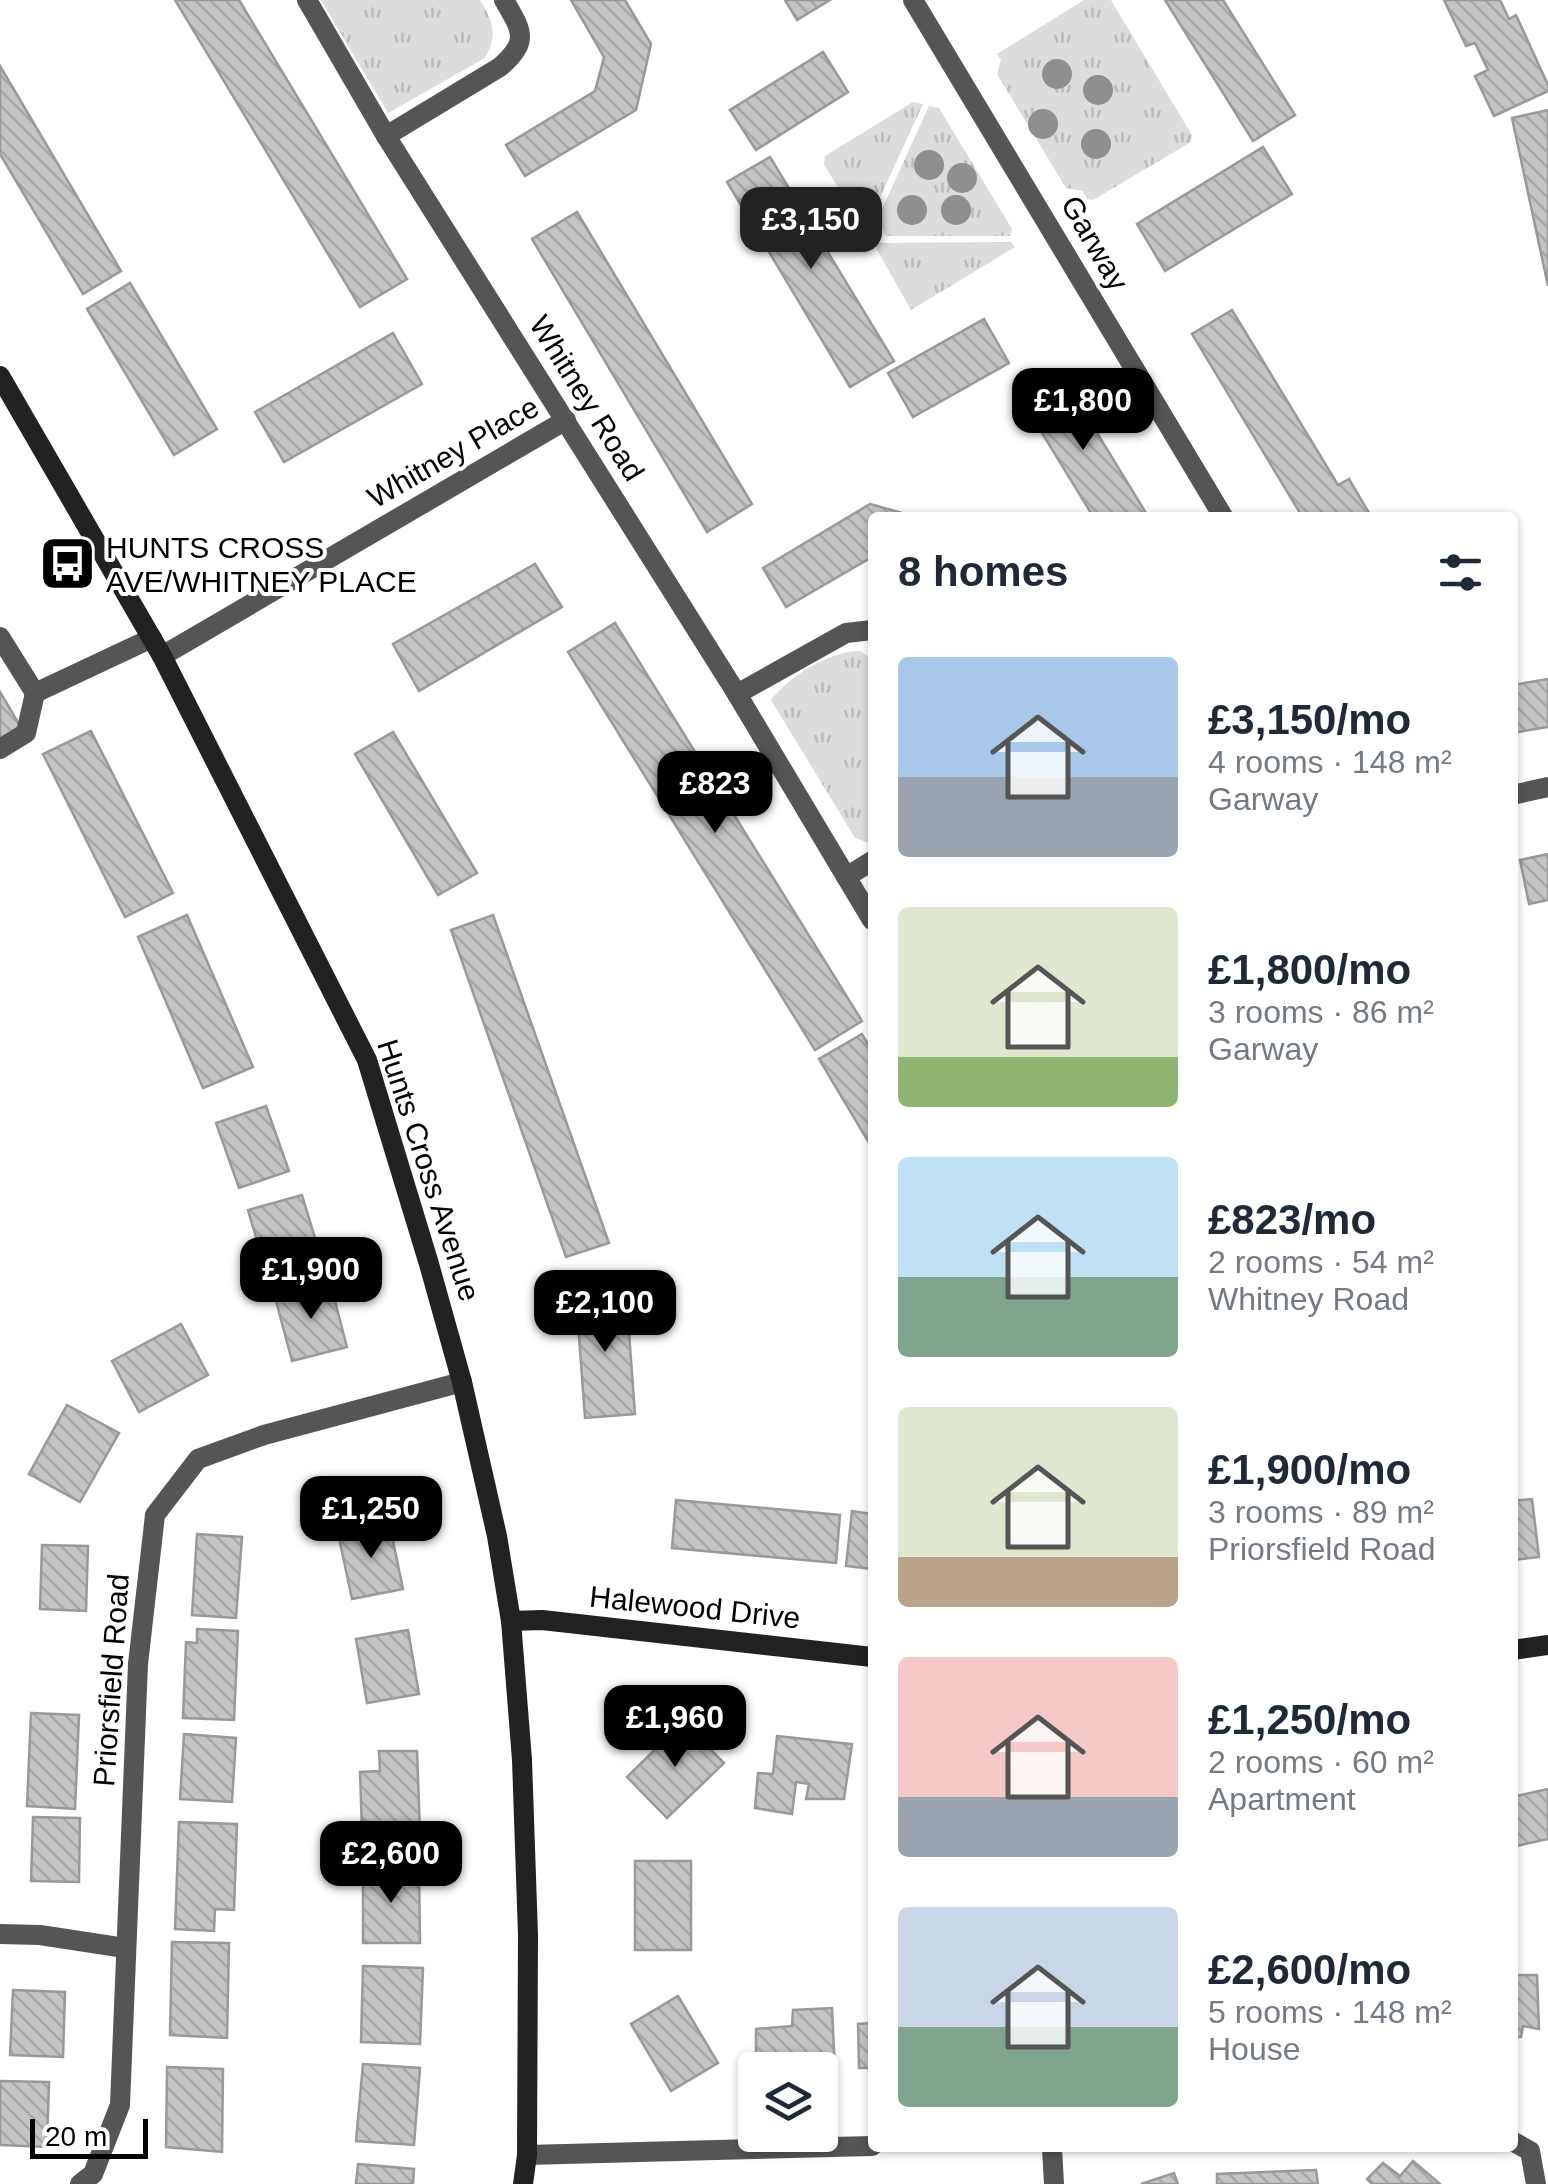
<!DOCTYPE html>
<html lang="en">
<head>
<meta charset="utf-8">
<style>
	body { margin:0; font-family:Arial,sans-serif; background:#f2f2f3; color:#1f2937; height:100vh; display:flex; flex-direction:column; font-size:38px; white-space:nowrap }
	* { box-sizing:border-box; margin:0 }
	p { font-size:32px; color:#747a83 }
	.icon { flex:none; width:55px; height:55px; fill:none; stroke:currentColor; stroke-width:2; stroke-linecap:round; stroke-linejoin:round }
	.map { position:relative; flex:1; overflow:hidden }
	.side { position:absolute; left:868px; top:512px; width:650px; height:1640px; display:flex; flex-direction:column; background:#fff; border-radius:10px; box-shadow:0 2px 8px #0004 }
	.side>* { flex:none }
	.buttons { position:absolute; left:738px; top:2052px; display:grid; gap:20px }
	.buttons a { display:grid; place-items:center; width:100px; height:100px; border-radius:10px; background:#fff; box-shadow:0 2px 8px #0004; font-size:50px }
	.scale { position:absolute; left:30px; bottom:25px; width:118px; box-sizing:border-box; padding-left:10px; border:5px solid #000; border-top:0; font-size:28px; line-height:35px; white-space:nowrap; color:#000; -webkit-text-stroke:8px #fff; paint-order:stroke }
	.price { position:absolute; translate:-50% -85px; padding:0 22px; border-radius:20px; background:#000; color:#fff; font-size:32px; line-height:65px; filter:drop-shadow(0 2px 5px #0008) }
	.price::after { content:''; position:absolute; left:50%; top:60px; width:30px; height:22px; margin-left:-15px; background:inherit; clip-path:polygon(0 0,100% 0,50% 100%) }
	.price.active { background:#222; color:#fff }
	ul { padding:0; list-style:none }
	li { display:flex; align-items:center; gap:30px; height:250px; padding:0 30px }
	li span { display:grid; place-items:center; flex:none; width:280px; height:200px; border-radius:10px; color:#555 }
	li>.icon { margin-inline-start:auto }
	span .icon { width:120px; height:120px; fill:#fffc; stroke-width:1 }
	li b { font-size:42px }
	h2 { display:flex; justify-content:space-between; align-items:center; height:120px; padding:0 30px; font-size:42px }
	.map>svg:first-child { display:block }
</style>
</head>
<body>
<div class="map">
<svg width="1548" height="2184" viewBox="0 0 1548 2184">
	<defs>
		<pattern id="grass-tufts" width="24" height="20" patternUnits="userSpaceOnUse" patternTransform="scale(2.5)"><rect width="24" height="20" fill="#dcdcdc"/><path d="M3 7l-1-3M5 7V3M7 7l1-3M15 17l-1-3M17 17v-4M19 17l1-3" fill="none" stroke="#bbb"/></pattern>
		<pattern id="building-back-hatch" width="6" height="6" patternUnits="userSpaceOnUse" patternTransform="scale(2.5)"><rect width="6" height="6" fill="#c4c4c4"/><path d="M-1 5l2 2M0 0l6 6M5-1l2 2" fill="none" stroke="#a7a7a7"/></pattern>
	</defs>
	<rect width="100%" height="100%" fill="#fff"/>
	<g fill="url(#grass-tufts)">
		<path d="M321,0H480C493,21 498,35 485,58L388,113Z"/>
		<path d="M1084,0H1111L1192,135L1191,142L1093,200L1087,199L1083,191L1066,188L997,74L1001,60L997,54Z"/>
		<path d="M913,102L923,104L865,230L824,165L825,156Z"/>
		<path d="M929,106L939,108L1012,229L1010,236H886L877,220Z"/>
		<path d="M1011,242L1015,247L911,310L873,243Z"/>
		<path d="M860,651L872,659V840L869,843L855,838L771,700C789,676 830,651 860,651Z"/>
	</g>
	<g fill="url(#building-back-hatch)" stroke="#999" stroke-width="2.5">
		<path d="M175,0H239L407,279L360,307Z"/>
		<path d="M571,0H625L651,44L636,110L525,176L506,145L595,91L604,57Z"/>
		<path d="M785,0H830L797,20Z"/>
		<path d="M1165,0H1223L1295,115L1253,141Z"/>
		<path d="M1444,0H1500L1509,19L1516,15L1548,85V91L1494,116L1475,76L1488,70L1475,43L1466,46Z"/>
		<path d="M823,52L848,92L756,150L730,110Z"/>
		<path d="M0,66L121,271L83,294L0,154Z"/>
		<path d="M1548,110V286L1512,118Z"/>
		<path d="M1263,147L1292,194L1165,271L1137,224Z"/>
		<path d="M770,157L894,361L850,387L727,182Z"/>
		<path d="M577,212L752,504L707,532L532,239Z"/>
		<path d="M130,283L217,429L174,455L87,309Z"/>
		<path d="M1232,310L1338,485L1349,479L1372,518H1303L1192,334Z"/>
		<path d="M984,319L1009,363L913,417L888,373Z"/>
		<path d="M393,333L422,384L284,462L255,412Z"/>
		<path d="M1063,377L1149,518H1094L1023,402Z"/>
		<path d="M870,504L920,518H872V557L786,607L763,568Z"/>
		<path d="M535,564L562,607L419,691L393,644Z"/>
		<path d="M615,623L862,1021L815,1050L568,652Z"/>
		<path d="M1548,679V727L1512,733V685Z"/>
		<path d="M0,692L22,729L0,741Z"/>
		<path d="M91,731L173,893L125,917L43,754Z"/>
		<path d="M393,732L477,873L438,895L355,754Z"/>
		<path d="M1548,854V900L1529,904L1520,860Z"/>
		<path d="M187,915L253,1067L203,1088L138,937Z"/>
		<path d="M493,915L609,1243L566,1257L451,930Z"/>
		<path d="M862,1034L872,1052V1148L819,1059Z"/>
		<path d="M266,1106L289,1171L239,1188L216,1123Z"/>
		<path d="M302,1195L321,1258L267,1275L248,1210Z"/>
		<path d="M330,1282L347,1347L292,1361L275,1297Z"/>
		<path d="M626,1292L635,1414L585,1418L576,1295Z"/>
		<path d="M181,1324L208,1375L139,1412L112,1361Z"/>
		<path d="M67,1405L119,1433L80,1502L29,1474Z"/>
		<path d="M1532,1499L1539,1557L1512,1560V1501Z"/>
		<path d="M676,1500L840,1515L836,1563L672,1548Z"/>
		<path d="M852,1511L872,1514V1569L846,1566Z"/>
		<path d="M389,1522L403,1589L352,1599L338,1533Z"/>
		<path d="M197,1534L242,1537L236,1618L192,1615Z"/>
		<path d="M42,1545L88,1546L86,1611L40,1609Z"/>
		<path d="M197,1629L238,1631L234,1720L183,1718L186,1642L197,1643Z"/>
		<path d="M408,1630L419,1694L367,1703L356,1639Z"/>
		<path d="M31,1713L79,1715L75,1809L27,1806Z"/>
		<path d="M683,1722L724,1763L667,1818L627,1777Z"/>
		<path d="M184,1734L236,1738L232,1802L180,1799Z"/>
		<path d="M777,1736L852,1744L844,1799H806L809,1784L796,1782L792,1814L755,1808L758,1773L773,1774Z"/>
		<path d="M379,1751H417L421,1859L363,1861L360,1772L380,1771Z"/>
		<path d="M1548,1789V1839L1512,1847V1797Z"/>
		<path d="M33,1817L80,1818L79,1882L31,1881Z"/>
		<path d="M179,1822L237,1824L234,1910L215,1909L214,1931L175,1929Z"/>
		<rect x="635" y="1861" width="56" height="89"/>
		<path d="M363,1868H419L420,1943H363Z"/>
		<path d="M172,1942L229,1943L227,2038L170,2035Z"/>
		<path d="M363,1966L423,1968L420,2044L361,2042Z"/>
		<path d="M1512,1975H1537L1539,2029L1523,2026L1521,2037H1512Z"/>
		<path d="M13,1990L65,1992L63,2057L10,2055Z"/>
		<path d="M678,1996L718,2063L671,2091L631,2024Z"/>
		<path d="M832,2008L835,2072L756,2070V2029L792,2026L793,2010Z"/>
		<path d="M872,2023V2068H859L858,2024Z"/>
		<path d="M363,2064L420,2068L414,2145L356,2141Z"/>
		<path d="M167,2067L223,2069L222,2152L166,2147Z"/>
		<path d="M0,2081L49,2082L47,2147L0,2145Z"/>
		<path d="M1413,2161L1440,2184H1372L1367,2179L1383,2163L1400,2176Z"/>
		<path d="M358,2164L414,2169L413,2184H356Z"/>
		<path d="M1316,2170L1318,2184H1217V2174Z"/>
		<path d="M1174,2173L1178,2184H1141Z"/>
	</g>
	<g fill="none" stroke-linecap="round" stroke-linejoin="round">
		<g stroke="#555" stroke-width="20">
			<path d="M0,637L35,693L152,638"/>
			<path d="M0,749L26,733L35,693"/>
		</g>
		<g stroke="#555" stroke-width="20">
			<path d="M307,0L386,136L737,694L872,920"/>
			<path d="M913,0L1224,518"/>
			<path d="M386,136L500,67C530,41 522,31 504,0"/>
			<path d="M162,656L566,420"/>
			<path d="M737,694L846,633L872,630"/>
			<path d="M1512,795L1548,787"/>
			<path d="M846,877L872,861"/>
			<path d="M0,1934L40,1935L125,1948"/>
			<path d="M1512,2141L1530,2151L1536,2184"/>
			<path d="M1052,2148L1054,2184"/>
			<path d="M527,2155L872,2146"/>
			<path d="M80,2184L93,2174L120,2105L138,1664L155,1515L198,1459L264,1435L462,1382"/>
		</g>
		<g stroke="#222" stroke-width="20">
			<path d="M0,376L162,656L367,1060L429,1264L462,1382L497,1536L511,1621L522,1760L528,1935L527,2155L523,2184"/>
			<path d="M511,1621L542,1620L872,1657"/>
			<path d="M1512,1650L1548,1645"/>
		</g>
	</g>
	<g fill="#8f8f8f">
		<circle cx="1057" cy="74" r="15"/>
		<circle cx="1098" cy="90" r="15"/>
		<circle cx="1043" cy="124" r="15"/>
		<circle cx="1096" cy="144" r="15"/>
		<circle cx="929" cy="165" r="15"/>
		<circle cx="962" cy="178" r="15"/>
		<circle cx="912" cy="210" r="15"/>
		<circle cx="956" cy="210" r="15"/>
	</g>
	<defs>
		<symbol id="bus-square" viewBox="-11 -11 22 22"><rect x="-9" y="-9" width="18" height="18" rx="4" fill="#000" stroke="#fff"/><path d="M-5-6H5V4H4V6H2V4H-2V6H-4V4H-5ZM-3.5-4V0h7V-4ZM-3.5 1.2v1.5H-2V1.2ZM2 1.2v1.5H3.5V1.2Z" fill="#fff"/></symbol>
	</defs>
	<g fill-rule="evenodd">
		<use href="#bus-square" x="36" y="532" width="63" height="63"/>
	</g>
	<g text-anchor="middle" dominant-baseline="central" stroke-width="8" stroke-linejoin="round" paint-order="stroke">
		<g font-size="30" fill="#000" stroke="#fff">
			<text transform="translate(1095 243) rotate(60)">Garway</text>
			<text transform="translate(587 398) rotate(58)">Whitney Road</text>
			<text transform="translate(453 452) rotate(-30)">Whitney Place</text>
			<text transform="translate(429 1170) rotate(72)">Hunts Cross Avenue</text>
			<text transform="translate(695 1607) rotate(6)">Halewood Drive</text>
			<text transform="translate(111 1680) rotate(-86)">Priorsfield Road</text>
		</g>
		<g font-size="30" fill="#000" stroke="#fff" text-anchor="start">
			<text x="106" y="547">HUNTS CROSS<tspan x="106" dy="34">AVE/WHITNEY PLACE</tspan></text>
		</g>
	</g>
</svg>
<div class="buttons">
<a><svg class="icon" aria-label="layers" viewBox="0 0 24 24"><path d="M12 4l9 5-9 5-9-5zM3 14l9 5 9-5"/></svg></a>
</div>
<div class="scale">20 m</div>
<b class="price active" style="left:811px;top:272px">£3,150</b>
<b class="price" style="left:1083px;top:453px">£1,800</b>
<b class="price" style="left:715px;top:836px">£823</b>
<b class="price" style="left:311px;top:1322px">£1,900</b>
<b class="price" style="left:605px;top:1355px">£2,100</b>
<b class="price" style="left:371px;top:1561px">£1,250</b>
<b class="price" style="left:675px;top:1770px">£1,960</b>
<b class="price" style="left:391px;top:1906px">£2,600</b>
<section class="side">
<h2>8 homes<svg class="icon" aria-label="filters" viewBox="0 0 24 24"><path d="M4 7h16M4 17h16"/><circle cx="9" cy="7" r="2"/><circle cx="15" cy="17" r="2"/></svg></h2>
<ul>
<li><span style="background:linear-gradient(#a9c7e8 60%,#9aa5b1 0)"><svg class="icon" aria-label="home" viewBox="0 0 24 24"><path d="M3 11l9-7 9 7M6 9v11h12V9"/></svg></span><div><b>£3,150/mo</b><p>4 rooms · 148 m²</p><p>Garway</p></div></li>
<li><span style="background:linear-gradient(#dfe7d0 75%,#8fb573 0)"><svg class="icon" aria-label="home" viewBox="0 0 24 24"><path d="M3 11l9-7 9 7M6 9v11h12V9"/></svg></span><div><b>£1,800/mo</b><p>3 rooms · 86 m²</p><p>Garway</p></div></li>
<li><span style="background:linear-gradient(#bfe0f5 60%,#7fa58c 0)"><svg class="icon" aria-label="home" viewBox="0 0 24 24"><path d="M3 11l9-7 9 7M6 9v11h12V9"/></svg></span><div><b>£823/mo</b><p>2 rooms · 54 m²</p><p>Whitney Road</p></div></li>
<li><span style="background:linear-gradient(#dfe7d0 75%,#b9a48a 0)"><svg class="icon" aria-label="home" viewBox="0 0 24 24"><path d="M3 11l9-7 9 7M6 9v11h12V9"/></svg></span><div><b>£1,900/mo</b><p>3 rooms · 89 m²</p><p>Priorsfield Road</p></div></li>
<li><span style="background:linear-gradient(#f6c9c9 70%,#9aa5b1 0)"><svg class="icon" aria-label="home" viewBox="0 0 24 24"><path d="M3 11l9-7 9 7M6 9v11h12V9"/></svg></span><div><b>£1,250/mo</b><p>2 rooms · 60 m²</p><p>Apartment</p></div></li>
<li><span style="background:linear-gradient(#c9d6e8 60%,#7fa58c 0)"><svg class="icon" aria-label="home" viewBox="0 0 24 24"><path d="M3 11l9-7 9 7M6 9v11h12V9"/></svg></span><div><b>£2,600/mo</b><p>5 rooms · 148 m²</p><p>House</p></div></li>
</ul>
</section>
</div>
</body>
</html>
